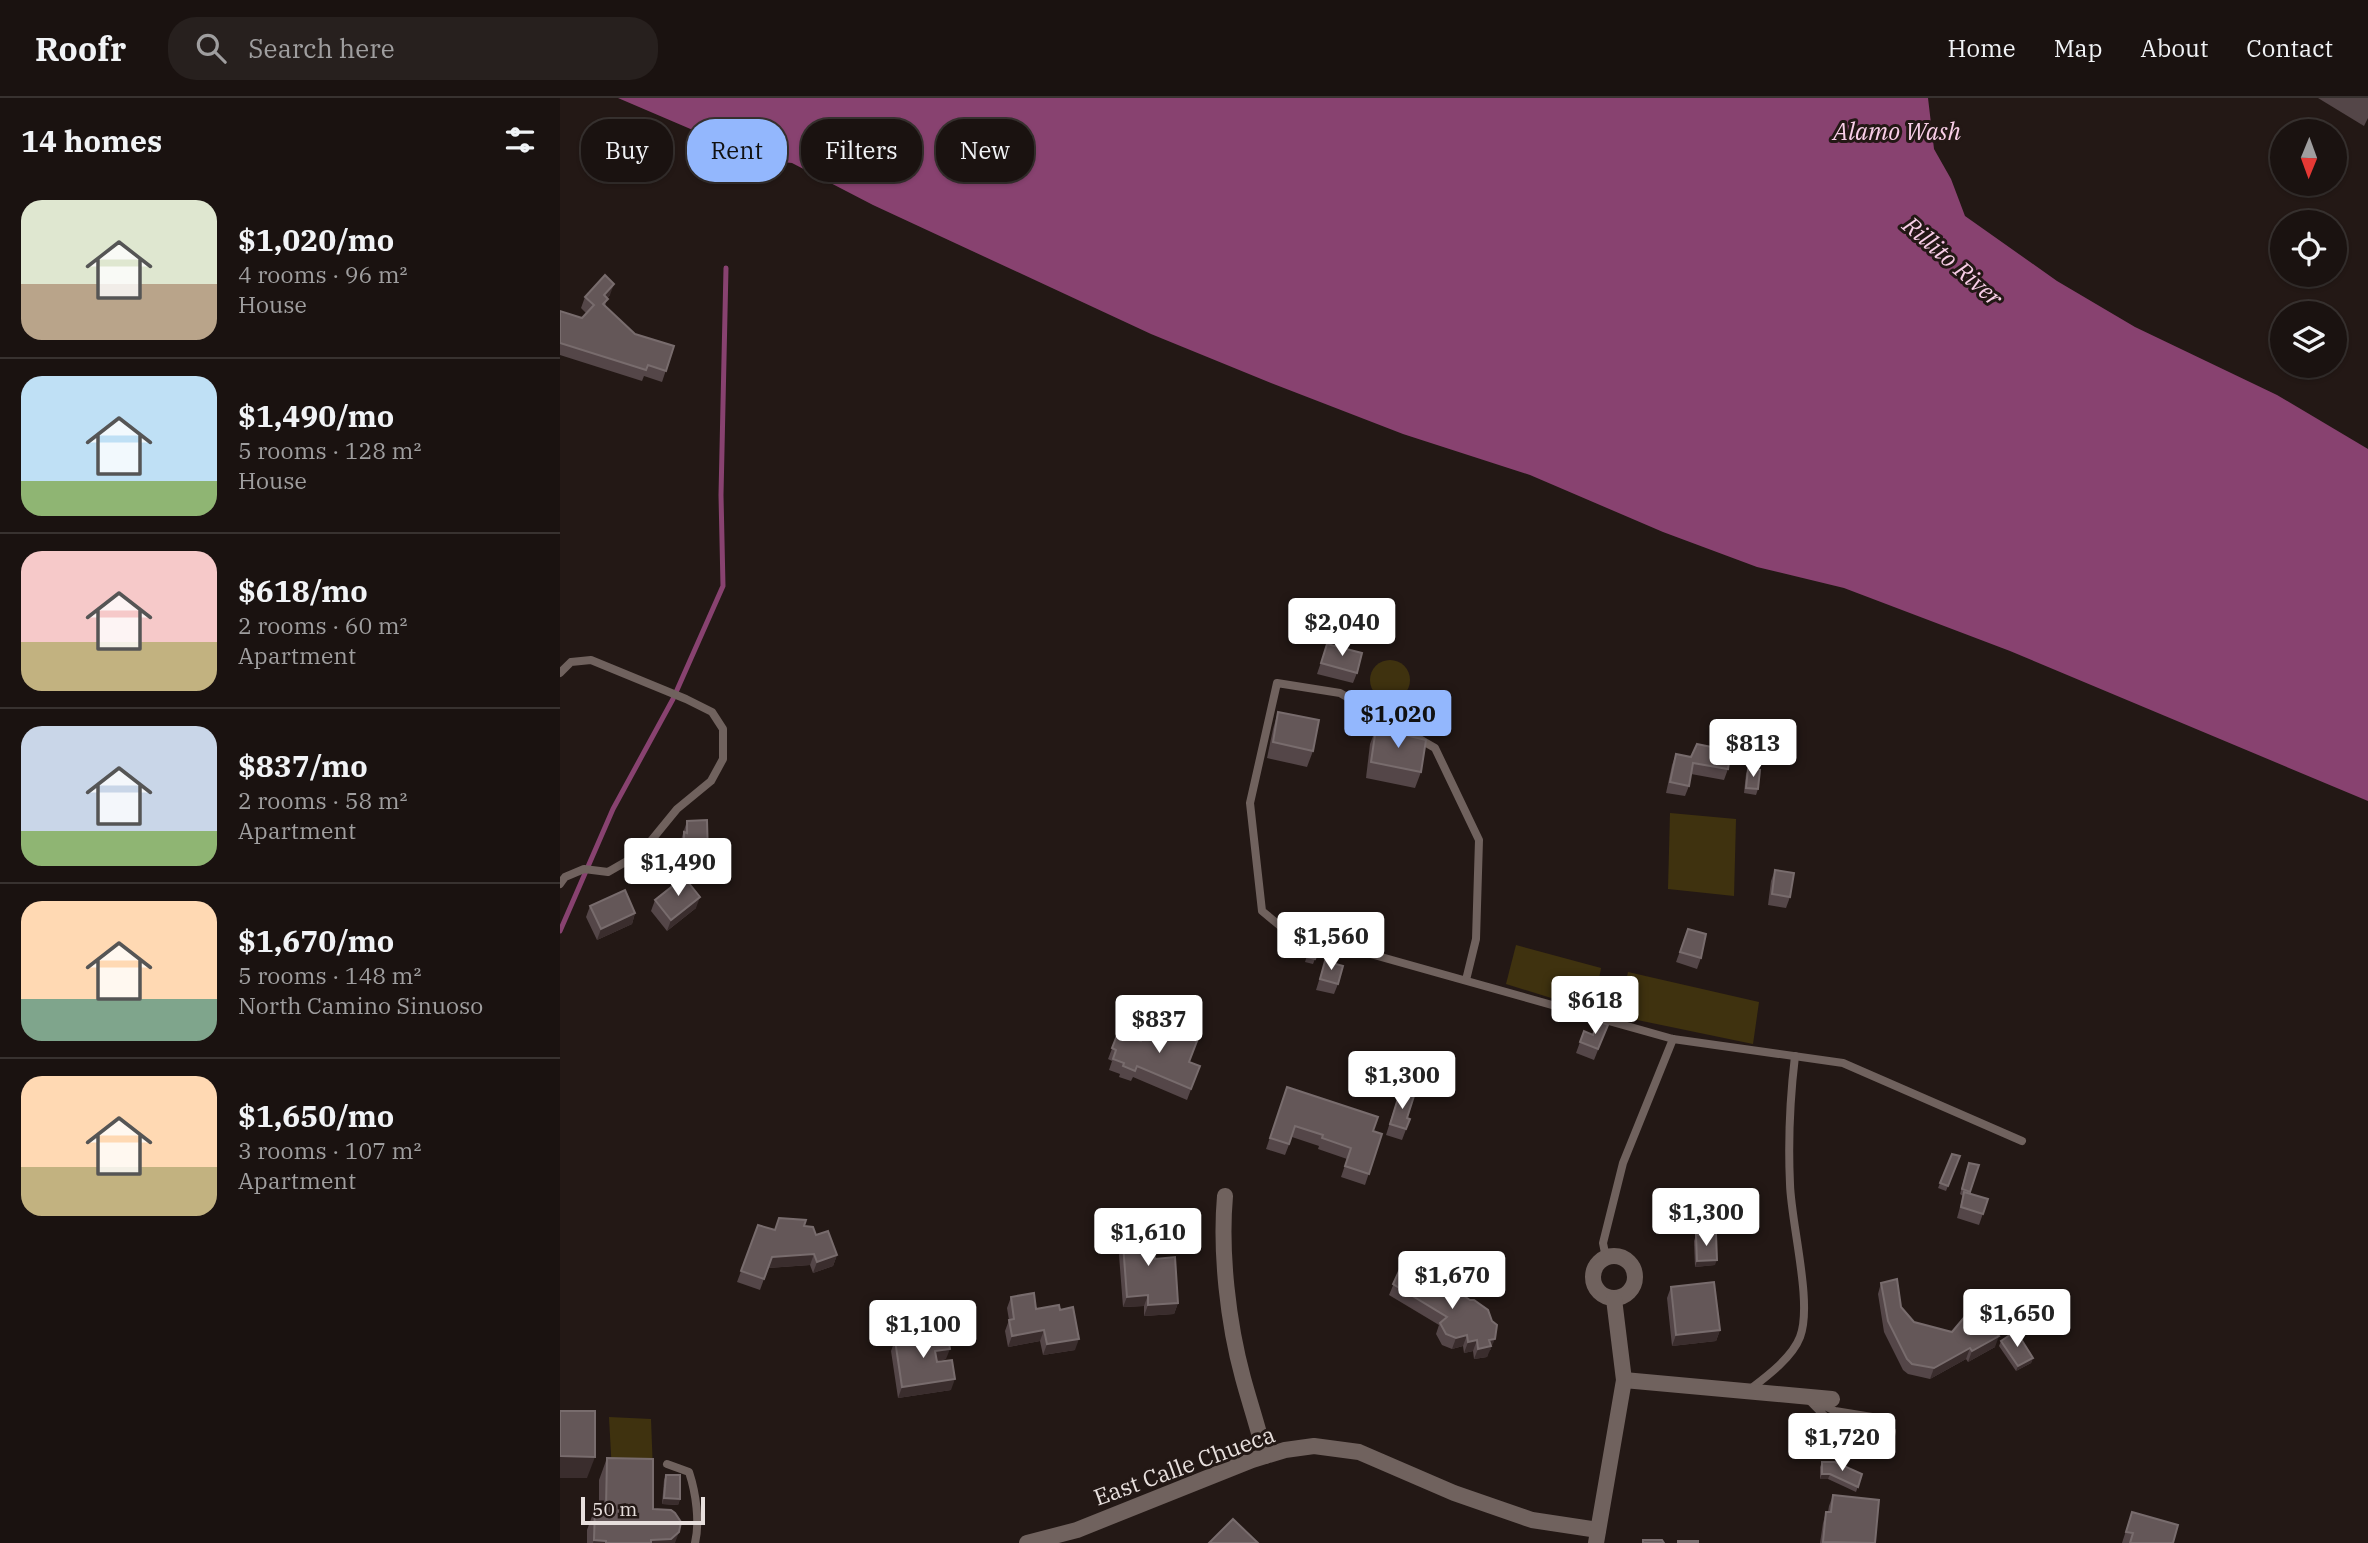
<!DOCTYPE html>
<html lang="en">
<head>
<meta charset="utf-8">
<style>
	body { margin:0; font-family:"IBM Plex Serif",serif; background:#27201e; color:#f1f3f6; height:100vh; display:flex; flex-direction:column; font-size:26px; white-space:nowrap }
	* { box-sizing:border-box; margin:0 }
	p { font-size:23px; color:#9f9e9f }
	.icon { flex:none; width:38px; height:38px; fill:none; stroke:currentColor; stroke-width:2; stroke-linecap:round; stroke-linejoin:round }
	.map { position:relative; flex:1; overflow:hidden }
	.side { display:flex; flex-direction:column; background:#1a1210; width:560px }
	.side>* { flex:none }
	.guide { position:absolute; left:21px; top:21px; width:665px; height:63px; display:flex; gap:14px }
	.needle { width:46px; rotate:181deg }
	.controls { position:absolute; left:1710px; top:21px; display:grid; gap:14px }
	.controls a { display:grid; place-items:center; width:77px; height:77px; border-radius:50%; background:#1a1210; box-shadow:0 2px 5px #0004,0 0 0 2px #383230; font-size:35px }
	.scale { position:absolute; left:21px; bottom:18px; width:124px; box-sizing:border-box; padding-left:7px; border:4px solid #e7dfdd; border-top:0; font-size:19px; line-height:24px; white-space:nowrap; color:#e7dfdd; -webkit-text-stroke:5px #231815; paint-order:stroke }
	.price { position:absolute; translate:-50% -60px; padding:0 16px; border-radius:7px; background:#fff; color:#222; font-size:23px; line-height:46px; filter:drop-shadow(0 2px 4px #0008) }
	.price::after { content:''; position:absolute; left:50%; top:42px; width:21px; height:16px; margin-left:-10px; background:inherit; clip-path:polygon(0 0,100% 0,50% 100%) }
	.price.on { background:#93b7fd; color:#111 }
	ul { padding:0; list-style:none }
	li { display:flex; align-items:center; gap:21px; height:175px; padding:0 21px }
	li+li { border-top:2px solid #383230 }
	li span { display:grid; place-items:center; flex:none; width:196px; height:140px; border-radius:21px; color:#555 }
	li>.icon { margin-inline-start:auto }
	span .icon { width:84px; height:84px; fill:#fffc; stroke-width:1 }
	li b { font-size:30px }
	h2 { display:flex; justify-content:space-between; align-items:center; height:84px; padding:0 21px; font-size:30px }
	.pill { padding:0 24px; border-radius:28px; background:#1a1210; box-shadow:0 2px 5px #0004,0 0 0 2px #383230; font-size:24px; line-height:63px }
	.pill.on { background:#93b7fd; color:#111 }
	header { display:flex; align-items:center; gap:42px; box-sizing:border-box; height:98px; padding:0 35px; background:#1a1210; border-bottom:2px solid #383230 }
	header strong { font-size:33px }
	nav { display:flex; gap:38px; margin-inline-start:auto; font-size:24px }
	.search { width:490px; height:63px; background:#27201e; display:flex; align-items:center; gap:18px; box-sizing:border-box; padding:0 24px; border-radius:28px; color:#9f9e9f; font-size:26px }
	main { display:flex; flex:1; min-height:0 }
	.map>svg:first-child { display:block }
</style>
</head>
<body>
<header>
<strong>Roofr</strong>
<div class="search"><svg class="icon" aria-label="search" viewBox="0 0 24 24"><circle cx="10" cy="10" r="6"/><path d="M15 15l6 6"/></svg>Search here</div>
<nav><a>Home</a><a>Map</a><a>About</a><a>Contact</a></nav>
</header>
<main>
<section class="side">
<h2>14 homes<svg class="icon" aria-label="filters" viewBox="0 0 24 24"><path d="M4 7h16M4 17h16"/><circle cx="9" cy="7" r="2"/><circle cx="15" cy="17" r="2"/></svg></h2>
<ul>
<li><span style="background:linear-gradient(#dfe7d0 60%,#b9a48a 0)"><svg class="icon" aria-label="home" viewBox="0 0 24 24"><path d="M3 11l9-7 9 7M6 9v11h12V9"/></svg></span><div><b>$1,020/mo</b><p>4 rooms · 96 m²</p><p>House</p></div></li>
<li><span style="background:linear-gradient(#bfe0f5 75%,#8fb573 0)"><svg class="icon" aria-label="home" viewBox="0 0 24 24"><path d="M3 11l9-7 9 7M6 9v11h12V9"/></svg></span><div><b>$1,490/mo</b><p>5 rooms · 128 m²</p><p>House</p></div></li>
<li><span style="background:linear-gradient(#f6c9c9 65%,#c2b280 0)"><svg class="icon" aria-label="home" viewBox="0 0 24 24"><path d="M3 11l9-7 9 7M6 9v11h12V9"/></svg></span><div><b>$618/mo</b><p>2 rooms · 60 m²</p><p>Apartment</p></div></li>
<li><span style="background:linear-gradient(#c9d6e8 75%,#8fb573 0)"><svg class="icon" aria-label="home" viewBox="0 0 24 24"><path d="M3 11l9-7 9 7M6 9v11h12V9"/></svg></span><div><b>$837/mo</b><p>2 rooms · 58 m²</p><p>Apartment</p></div></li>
<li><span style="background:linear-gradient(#ffd9b3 70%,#7fa58c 0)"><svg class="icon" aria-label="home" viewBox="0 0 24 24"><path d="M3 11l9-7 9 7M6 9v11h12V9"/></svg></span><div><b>$1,670/mo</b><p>5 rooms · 148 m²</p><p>North Camino Sinuoso</p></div></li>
<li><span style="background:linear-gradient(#ffd9b3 65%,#c2b280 0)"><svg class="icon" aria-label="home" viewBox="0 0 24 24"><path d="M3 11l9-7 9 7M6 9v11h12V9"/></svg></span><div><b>$1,650/mo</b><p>3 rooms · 107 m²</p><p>Apartment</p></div></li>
</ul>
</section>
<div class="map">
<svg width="1808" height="1445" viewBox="0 0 1808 1445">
	<rect width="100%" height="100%" fill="#231815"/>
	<g fill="#3f320f">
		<circle cx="830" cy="582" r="20"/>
		<path d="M1110,715L1176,721L1174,798L1108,791Z"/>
		<path d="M956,847L1041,870L1033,913L946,886Z"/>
		<path d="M1068,874L1199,904L1193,946L1058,918Z"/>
		<path d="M49,1319L91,1321L93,1374H52Z"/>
	</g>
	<path fill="#884270" d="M58,0H1368L1374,51L1391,81L1405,118L1497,183L1575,229L1717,297L1808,351V703L1450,553L1284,490L1197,469L1103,434L970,377L843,336L711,285L591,236L313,107L232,65L203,62Z"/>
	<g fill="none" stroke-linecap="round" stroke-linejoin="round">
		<path stroke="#884270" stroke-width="5" d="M0,833L53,711L113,601L163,488L161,397L166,170"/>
		<g stroke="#70625e" stroke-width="8">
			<path d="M0,575L11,564L31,562L126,601L152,614L163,631V661L151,683L117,711L81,755L48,774L24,771L5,779L0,786"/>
			<path d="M906,882L916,841L919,742L875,650L780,595L717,585L690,705L702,813L725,832L1113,941L1283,965L1462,1043"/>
			<path d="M1046,1160L1043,1145L1063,1065L1113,941"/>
			<path d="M1189,1292C1206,1279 1232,1260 1240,1239C1253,1206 1231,1125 1230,1086C1228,1044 1230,1000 1235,958"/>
			<path d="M1248,1301L1289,1343L1313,1356L1329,1348L1332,1333L1312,1319L1275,1313L1256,1304"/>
			<path d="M107,1366L129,1374C136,1395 140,1424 135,1445"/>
		</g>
		<g stroke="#70625e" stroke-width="16">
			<path d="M665,1098C660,1154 668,1225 683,1280C690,1306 699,1332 705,1358"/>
			<circle cx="1054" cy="1179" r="21"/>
			<path d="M1064,1282L1272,1301"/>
			<path d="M467,1445L517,1432L692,1362L725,1352L754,1348L799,1354L894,1395L972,1422L1038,1432"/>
			<path d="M1036,1445L1064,1282L1054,1201"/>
		</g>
	</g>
	<g fill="#544648">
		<path d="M1758,0H1808V20L1804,28Z"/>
		<path d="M50,197L47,200L45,209L75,236L114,248L102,284L84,278L82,283L0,257V213L22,220L26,215L21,210L25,199Z"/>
		<path d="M767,546L797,575L793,585L757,576Z"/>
		<path d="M718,614L753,653L747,669L707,660L713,631Z"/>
		<path d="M816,630L861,674L855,690L806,680L810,646Z"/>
		<path d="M1116,656L1168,671L1164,682L1131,676L1129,688L1125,698L1106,695L1112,667Z"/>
		<path d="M1188,671L1198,691L1196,697L1184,695L1186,676Z"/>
		<path d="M127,723L144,768L120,769V745Z"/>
		<path d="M1215,772L1230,799L1226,810L1208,807L1211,783Z"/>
		<path d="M95,802L136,810L107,833L91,813Z"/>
		<path d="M30,808L75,815L72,826L37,842L26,819Z"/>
		<path d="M1128,831L1141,860L1137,871L1116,864Z"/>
		<path d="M750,848L759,851L753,866L745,864Z"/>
		<path d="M765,863L778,886L774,896L756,892Z"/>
		<path d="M1048,927L1034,962L1016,955L1024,933L1033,937Z"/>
		<path d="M558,935L640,968L627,1002L573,979L571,983L559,979L560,976L549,972L552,963L548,961Z"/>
		<path d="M727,989L813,1033L822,1036L805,1087L781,1079L787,1061L758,1051L759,1048L732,1039L725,1057L706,1051Z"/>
		<path d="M836,1005L847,1020L850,1021L842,1042L826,1037Z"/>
		<path d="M1392,1056L1400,1058L1386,1093L1378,1090Z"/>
		<path d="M1419,1067L1410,1096L1428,1101L1419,1127L1397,1120L1403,1098L1400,1096L1407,1070Z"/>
		<path d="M565,1121L595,1161L618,1205L614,1216L584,1218V1208L563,1209L559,1157L563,1146L566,1145L561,1132Z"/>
		<path d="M198,1127L215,1132L244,1128L256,1137L277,1157L273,1168L253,1175L250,1167L208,1170L200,1192L177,1184Z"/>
		<path d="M1136,1137L1155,1167L1135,1169L1134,1143Z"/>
		<path d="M840,1171L931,1252H929L927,1259L914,1261L913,1253L904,1255L903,1248L892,1251L882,1247L876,1236L879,1227L829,1197Z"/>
		<path d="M1321,1185L1341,1209L1354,1224L1435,1249L1408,1264L1406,1261L1370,1281L1348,1276L1343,1272L1324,1234L1318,1196Z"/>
		<path d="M1111,1189L1160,1232L1156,1243L1112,1248L1107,1200Z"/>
		<path d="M451,1199L476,1211L500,1212L515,1252L483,1257L480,1243L448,1249L445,1233L449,1222L447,1210Z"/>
		<path d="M335,1242L386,1261L377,1263L391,1292L338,1300L331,1253Z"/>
		<path d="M1441,1243L1473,1260L1471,1265L1456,1273L1439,1248Z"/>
		<path d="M47,1360L93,1411L115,1445H27V1432L35,1410H39V1382Z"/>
		<path d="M1262,1364L1302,1376L1296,1394L1268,1381H1260V1369Z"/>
		<path d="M106,1377L120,1401L118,1407L102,1406L104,1382Z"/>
		<path d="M1273,1397L1315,1445H1260L1263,1425L1266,1414H1268L1269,1408Z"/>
		<path d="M1572,1414L1613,1445H1614H1562Z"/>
	</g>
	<g fill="#3a2d2d">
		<path d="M54,186L50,197L40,208L44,197Z"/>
		<path d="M124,758H148L144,768L120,769Z"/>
		<path d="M140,799L136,810L107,833L111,822Z"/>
		<path d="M75,815L72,826L37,842L41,831Z"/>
		<path d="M254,1156L250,1167L208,1170L212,1159Z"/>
		<path d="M277,1157L273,1168L253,1175L257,1164Z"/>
		<path d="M1157,1162L1155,1167L1135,1169L1137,1163Z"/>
		<path d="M588,1197L584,1208L563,1209L567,1199Z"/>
		<path d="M618,1205L614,1216L584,1218L588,1207Z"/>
		<path d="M484,1232L480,1243L448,1249L452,1238Z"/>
		<path d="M1160,1232L1156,1243L1112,1248L1116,1237Z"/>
		<path d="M907,1237L903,1248L892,1251L896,1240Z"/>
		<path d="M1439,1238L1435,1249L1408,1264L1412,1253Z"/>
		<path d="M519,1241L515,1252L483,1257L487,1246Z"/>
		<path d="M935,1241L927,1259L914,1261L918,1251L929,1242Z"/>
		<path d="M917,1242L913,1253L904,1255L908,1244Z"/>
		<path d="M1410,1250L1406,1261L1370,1281L1374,1270Z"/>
		<path d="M390,1251L386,1261L371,1264L375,1253Z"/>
		<path d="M1473,1260L1471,1265L1456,1273L1458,1268Z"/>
		<path d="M395,1281L391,1292L338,1300L342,1289Z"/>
		<path d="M0,1358L35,1359L27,1380H0Z"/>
		<path d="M1262,1376H1270L1268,1381H1260Z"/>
		<path d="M104,1400L120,1401L118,1407L102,1406Z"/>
		<path d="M119,1434L115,1445H90L91,1442Z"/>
		<path d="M34,1442L46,1443L45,1445H33Z"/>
	</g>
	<g fill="#645758" stroke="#786c6d" stroke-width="2">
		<path d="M45,177L54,186L44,197L48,201L43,206L75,236L114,248L106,273L88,267L86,272L0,245V213L22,220L34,207L25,199Z"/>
		<path d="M767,546L802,555L797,575L761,565Z"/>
		<path d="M718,614L759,622L753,653L713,644Z"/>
		<path d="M816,630L866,642L861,674L811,664Z"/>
		<path d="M1137,646L1171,653L1168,671L1133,665L1129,688L1110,684L1116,656L1131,659Z"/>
		<path d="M1188,671L1200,672L1198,691L1186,690Z"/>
		<path d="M147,722L148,758H124V734L127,735V723Z"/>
		<path d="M1215,772L1234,775L1230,799L1212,796Z"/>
		<path d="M124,779L140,799L111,822L95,802Z"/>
		<path d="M65,792L75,815L41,831L30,808Z"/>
		<path d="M1128,831L1146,836L1141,860L1120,854Z"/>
		<path d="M750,848L759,851L755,861L747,859Z"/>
		<path d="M765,863L783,868L778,886L760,881Z"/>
		<path d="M1038,923L1048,927L1038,951L1020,944L1024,933L1033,937Z"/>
		<path d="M588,925L637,943L629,964L640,968L631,991L577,968L575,973L563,968L564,965L553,961L556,952L552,950L558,935L581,943Z"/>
		<path d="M727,989L818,1019L813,1033L822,1036L809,1076L785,1068L791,1050L762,1040L763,1037L735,1028L729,1046L710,1040Z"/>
		<path d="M840,994L854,998L847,1020L850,1021L846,1031L830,1026Z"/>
		<path d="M1392,1056L1400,1058L1388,1088L1380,1085Z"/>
		<path d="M1409,1065L1419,1067L1410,1094L1402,1091Z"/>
		<path d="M1404,1094L1428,1101L1423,1116L1401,1109Z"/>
		<path d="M578,1112L593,1150L595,1161L615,1159L618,1205L588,1207V1197L567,1199L563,1146L574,1142L565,1121Z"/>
		<path d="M219,1120L246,1122L244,1128L253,1129L256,1137L268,1133L277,1157L257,1164L254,1156L212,1159L204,1181L181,1173L198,1127L215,1132Z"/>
		<path d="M1156,1136L1157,1162L1137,1163L1136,1137Z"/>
		<path d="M840,1171L897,1201L901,1196L910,1202H914L928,1212L932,1223L937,1227L935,1241L929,1242L931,1248L918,1251L917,1242L908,1244L907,1237L896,1240L886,1236L880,1225L887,1219L833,1186Z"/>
		<path d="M1337,1181L1341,1209L1354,1224L1392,1234L1412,1210L1439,1238L1412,1253L1410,1250L1374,1270L1352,1266L1347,1261L1328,1223L1321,1185Z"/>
		<path d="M1154,1184L1160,1232L1116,1237L1111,1189Z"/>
		<path d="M474,1195L476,1211L499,1207L500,1212L513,1209L519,1241L487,1246L484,1232L452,1238L449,1222L454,1221L451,1199Z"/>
		<path d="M1456,1233L1473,1260L1458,1268L1441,1243Z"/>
		<path d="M387,1234L390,1251L375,1253L377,1264L392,1262L395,1281L342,1289L335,1242Z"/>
		<path d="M0,1313H35V1359L0,1358Z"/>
		<path d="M47,1360L93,1361V1411L111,1412L115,1415L121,1424L119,1434L111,1441L91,1442V1445H46V1443L34,1442L35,1410H46Z"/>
		<path d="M1262,1364H1275L1302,1376L1298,1389L1270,1376H1262Z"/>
		<path d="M106,1377H120V1401L104,1400Z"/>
		<path d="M1273,1397L1319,1402L1315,1445L1263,1444L1266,1414H1271Z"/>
		<path d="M1572,1414L1618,1427L1613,1445H1614H1570L1573,1435L1566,1434Z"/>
		<path d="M673,1421L698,1445H649Z"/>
		<path d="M1083,1442H1102L1104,1445H1083Z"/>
		<rect x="1118" y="1443" width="20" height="2"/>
	</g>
	<g text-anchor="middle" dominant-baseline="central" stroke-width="6" stroke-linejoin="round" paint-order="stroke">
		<g font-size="23" fill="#e7dfdd" stroke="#231815">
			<text transform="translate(624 1367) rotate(-20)">East Calle Chueca</text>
		</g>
		<g font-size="24" font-style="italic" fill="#f9cfe8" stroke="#231815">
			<text x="1337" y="33">Alamo Wash</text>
			<text transform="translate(1393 163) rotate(41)">Rillito River</text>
		</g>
	</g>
</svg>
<div class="controls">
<a><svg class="needle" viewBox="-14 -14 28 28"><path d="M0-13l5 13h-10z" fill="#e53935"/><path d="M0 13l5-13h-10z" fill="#9f9e9f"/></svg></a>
<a><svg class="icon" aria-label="locate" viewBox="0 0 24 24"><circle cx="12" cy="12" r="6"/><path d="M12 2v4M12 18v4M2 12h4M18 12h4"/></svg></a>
<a><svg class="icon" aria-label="layers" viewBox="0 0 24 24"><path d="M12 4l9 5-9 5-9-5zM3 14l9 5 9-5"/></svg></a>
</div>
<div class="scale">50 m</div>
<b class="price" style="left:782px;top:560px">$2,040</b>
<b class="price on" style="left:838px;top:652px">$1,020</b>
<b class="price" style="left:1193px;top:681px">$813</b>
<b class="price" style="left:118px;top:800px">$1,490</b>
<b class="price" style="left:771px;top:874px">$1,560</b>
<b class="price" style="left:1035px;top:938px">$618</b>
<b class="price" style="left:599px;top:957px">$837</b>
<b class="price" style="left:842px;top:1013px">$1,300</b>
<b class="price" style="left:1146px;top:1150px">$1,300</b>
<b class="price" style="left:588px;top:1170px">$1,610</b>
<b class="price" style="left:892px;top:1213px">$1,670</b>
<b class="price" style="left:1457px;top:1251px">$1,650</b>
<b class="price" style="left:363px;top:1262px">$1,100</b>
<b class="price" style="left:1282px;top:1375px">$1,720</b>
<div class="guide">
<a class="pill">Buy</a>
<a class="pill on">Rent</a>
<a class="pill">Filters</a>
<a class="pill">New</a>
</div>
</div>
</main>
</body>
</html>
